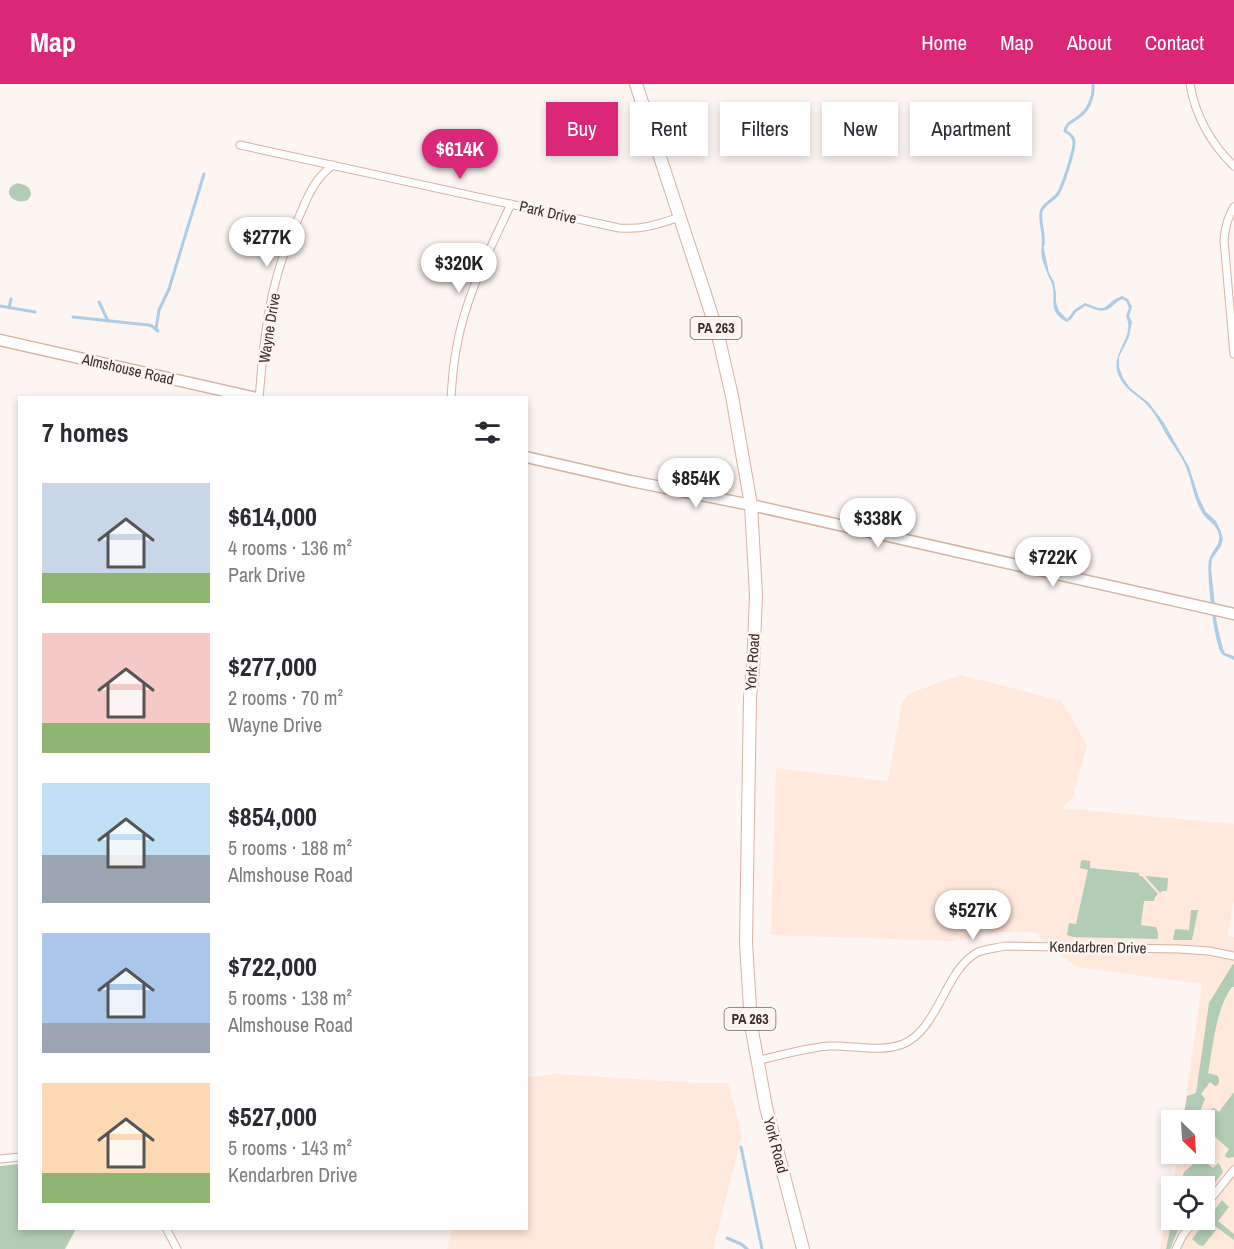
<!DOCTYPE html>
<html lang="en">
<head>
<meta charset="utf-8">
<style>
	body { margin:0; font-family:"Archivo Narrow",sans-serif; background:#f7f7f7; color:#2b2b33; height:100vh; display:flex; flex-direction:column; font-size:22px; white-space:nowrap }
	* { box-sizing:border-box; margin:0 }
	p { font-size:20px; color:#7c7c81 }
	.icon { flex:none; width:33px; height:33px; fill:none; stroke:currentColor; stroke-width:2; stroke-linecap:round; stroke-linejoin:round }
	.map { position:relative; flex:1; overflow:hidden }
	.side { position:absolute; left:18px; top:312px; width:510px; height:834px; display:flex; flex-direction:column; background:#fff; border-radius:0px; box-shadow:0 3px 9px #0003 }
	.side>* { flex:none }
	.top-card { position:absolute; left:546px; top:18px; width:570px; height:54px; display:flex; gap:12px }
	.needle { width:39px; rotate:155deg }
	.buttons { position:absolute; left:1161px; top:1026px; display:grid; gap:12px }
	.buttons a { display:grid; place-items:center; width:54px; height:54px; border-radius:0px; background:#fff; box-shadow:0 3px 9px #0003; font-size:30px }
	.price { position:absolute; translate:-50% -51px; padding:0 14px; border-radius:21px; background:#fff; color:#222; font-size:20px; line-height:39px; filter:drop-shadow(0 2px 3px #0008) }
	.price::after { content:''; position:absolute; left:50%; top:36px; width:18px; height:14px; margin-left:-9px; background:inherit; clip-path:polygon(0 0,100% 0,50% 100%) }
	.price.on { background:#db2777; color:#fff }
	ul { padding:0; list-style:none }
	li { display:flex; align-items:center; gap:18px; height:150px; padding:0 24px }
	li span { display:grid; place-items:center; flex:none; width:168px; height:120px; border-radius:0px; color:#555 }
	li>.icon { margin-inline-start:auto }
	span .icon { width:72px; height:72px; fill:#fffc; stroke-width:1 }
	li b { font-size:26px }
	h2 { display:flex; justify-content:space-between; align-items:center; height:72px; padding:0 24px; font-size:26px }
	.tag { padding:0 21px; border-radius:0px; background:#fff; box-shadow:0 3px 9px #0003; font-size:21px; line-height:54px }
	.tag.on { background:#db2777; color:#fff }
	header { display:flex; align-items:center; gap:36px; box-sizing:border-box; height:84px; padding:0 30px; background:#db2777; color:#fff }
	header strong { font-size:28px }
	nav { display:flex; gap:33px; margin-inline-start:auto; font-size:21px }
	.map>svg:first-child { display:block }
</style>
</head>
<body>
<header>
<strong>Map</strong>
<nav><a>Home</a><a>Map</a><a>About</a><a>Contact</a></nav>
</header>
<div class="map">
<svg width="1234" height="1165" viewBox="0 0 1234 1165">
	<rect width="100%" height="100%" fill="#fdf5f2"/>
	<g fill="#ffe8dc">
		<path d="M961,591L1061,617L1087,661L1073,713L1062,724L1234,740V816L1227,852L1234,853V1165H1160L1171,1106L1172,1136H1204V1102H1172L1179,1070H1204V1036H1183L1202,900L1076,883L1033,848H999L953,857L771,851L776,684L888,697L902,618L910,609Z"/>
		<path d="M557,990L697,999H728L742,1051L713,1165H447L452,1145L526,1144L527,993Z"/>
	</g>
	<g fill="#b2ccb6">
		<path d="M17,99C25,101 31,102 31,111L28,116C13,122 0,106 17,99Z"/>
		<path d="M1083,776L1090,777V784L1139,789V792H1142L1158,810L1155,813L1154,817H1144L1141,841L1156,843L1158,849V855L1073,853L1067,851L1069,839L1076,840L1088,786L1080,784L1081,777Z"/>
		<path d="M1145,792L1168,794L1167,807H1162L1160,809Z"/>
		<path d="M1191,826H1198L1192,856H1173L1175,845L1189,846Z"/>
		<path d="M1233,880L1234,881V903H1232C1216,924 1213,962 1208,989L1218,992L1219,997L1218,1001L1215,1002L1210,998L1201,1010L1205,1015L1202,1022L1198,1036H1183L1187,1012L1196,1009L1209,919Z"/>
		<path d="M1234,1008V1073L1228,1074L1225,1072V1071L1229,1065L1215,1053L1209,1058L1206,1057L1204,1053L1211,1025L1214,1024L1219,1028Z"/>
		<path d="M1200,1074L1213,1084L1218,1079L1220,1081L1223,1088L1205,1112L1204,1102H1180L1184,1088Z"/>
		<path d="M19,1080L20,1144L76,1145L65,1165H0V1082Z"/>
		<path d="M1222,1116L1229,1123L1218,1137L1234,1150V1156L1207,1136Z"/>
		<path d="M1172,1136H1186L1178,1146L1170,1165H1166Z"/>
		<path d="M1205,1138L1216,1146L1203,1162L1201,1161L1200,1162L1192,1155Z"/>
	</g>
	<path fill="#adcde6" d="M1043,160L1049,189L1054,198L1056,209V218L1059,227L1067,235L1070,232L1074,226L1085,219L1098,224H1104L1115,215L1122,212L1128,215L1132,223L1129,232L1132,238L1129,253L1119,273V283L1123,294L1130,304L1149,319L1164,339L1189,383L1199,414L1206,428L1216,437L1221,448L1223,455L1221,462L1212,475L1211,484L1217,540L1223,565L1225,569L1234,572V576C1231,574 1224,572 1222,570C1214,562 1206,487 1209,476C1211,467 1221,461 1219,451C1217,441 1209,438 1203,430C1194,416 1192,398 1186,383C1182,373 1175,364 1169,355C1162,344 1157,331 1147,321C1139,312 1127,307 1121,296C1105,270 1137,256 1126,232L1129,224L1126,217L1122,215C1116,218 1114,221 1110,224C1102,230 1093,224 1085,222L1076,228L1072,234L1067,238C1062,236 1059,233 1056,229C1051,220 1055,210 1052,200C1048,190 1037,170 1043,160Z"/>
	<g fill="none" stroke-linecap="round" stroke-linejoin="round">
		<g stroke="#adcde6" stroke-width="3">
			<path d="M1043,161C1045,149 1039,138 1041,128C1043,120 1052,117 1057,111C1062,105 1075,65 1074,57C1073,52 1070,50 1065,47C1066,38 1075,37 1081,31C1090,24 1094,10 1093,0"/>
			<path d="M99,218L108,237"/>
			<path d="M0,222L35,228"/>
			<path d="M9,224L11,215"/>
			<path d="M73,233L148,241L152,242L158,247"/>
			<path d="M156,245L159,226L169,205L204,90"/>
			<path d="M741,1063L762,1165"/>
			<path d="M727,1154L741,1160L747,1165"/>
		</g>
		<defs>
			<g id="minor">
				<path d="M1190,0C1195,31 1211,60 1234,82"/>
				<path d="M240,61L619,144C642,146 659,140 680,133"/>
				<path d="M1234,123C1227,134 1225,144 1224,156L1234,270"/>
				<path d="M259,314C261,294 262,274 265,254C270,210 283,165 302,126C310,107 316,94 333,81"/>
				<path d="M451,314C452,298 453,283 456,267C464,215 489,167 511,120"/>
				<path d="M757,977C781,971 805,964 829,962C853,961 880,969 903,960C939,945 945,885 978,868C986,865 997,864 1005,862L1179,865L1209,867L1234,872"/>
				<path d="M0,1075L20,1073"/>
				<path d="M1204,1123L1234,1086"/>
				<path d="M166,1144L177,1165"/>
				<path d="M1176,1165L1183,1151L1195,1136"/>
			</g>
			<g id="secondary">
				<path d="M0,256L256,314"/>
				<path d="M526,373L631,397L751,421L1234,530"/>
			</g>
			<path id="trunk" d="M636,0L706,213L718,251L732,312L751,421L756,511L753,586L750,613L746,858L751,941L766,1023L803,1165"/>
		</defs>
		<use href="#minor" stroke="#d7b2a2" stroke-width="9"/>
		<use href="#secondary" stroke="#d7b2a2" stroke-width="13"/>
		<use href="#trunk" stroke="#d7b2a2" stroke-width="14"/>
		<use href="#minor" stroke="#fff" stroke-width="7"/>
		<use href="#secondary" stroke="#fff" stroke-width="10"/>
		<use href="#trunk" stroke="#fff" stroke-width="12"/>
	</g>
	<g text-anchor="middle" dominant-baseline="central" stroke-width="5" stroke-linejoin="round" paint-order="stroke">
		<g fill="#fdf5f2" stroke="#756863" stroke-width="1.5">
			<rect x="690.5" y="233" width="51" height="22" rx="4.5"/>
			<rect x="724.5" y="924" width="51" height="22" rx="4.5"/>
		</g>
		<g font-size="14" font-weight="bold" fill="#3b2c26">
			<text x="716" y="244">PA 263</text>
			<text x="750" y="935">PA 263</text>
		</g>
		<g font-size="15" fill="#3b2c26" stroke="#fdf5f2">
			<text transform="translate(548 128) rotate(13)">Park Drive</text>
			<text transform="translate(269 244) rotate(-81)">Wayne Drive</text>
			<text transform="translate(128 285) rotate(13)">Almshouse Road</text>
			<text transform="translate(752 578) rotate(-86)">York Road</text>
			<text transform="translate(1098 863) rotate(1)">Kendarbren Drive</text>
			<text transform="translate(776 1061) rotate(75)">York Road</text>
		</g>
	</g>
</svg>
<div class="buttons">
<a><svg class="needle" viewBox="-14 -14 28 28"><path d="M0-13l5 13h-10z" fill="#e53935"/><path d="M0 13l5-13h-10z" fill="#7c7c81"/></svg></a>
<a><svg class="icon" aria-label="locate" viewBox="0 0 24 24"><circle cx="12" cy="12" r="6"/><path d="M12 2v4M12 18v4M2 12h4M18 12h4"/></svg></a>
</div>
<b class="price on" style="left:460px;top:96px">$614K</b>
<b class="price" style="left:267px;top:184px">$277K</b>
<b class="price" style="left:459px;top:210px">$320K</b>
<b class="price" style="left:696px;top:425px">$854K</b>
<b class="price" style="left:878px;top:465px">$338K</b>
<b class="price" style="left:1053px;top:504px">$722K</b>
<b class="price" style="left:973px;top:857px">$527K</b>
<div class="top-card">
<a class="tag on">Buy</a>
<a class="tag">Rent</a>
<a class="tag">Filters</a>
<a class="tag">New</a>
<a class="tag">Apartment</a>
</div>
<section class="side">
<h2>7 homes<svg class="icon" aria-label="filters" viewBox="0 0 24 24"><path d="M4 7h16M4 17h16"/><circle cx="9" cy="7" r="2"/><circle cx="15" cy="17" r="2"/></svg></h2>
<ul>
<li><span style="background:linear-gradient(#c9d6e8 75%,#8fb573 0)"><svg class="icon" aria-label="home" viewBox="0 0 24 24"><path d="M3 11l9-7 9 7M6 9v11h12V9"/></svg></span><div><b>$614,000</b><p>4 rooms · 136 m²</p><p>Park Drive</p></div></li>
<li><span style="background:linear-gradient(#f6c9c9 75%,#8fb573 0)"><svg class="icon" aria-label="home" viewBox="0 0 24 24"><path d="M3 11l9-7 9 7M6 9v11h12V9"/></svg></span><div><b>$277,000</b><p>2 rooms · 70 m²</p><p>Wayne Drive</p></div></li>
<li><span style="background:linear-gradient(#bfe0f5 60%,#9aa5b1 0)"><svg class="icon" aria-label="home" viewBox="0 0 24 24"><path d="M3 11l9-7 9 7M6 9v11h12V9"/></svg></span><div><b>$854,000</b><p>5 rooms · 188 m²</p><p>Almshouse Road</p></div></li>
<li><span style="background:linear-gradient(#a9c7e8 75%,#9aa5b1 0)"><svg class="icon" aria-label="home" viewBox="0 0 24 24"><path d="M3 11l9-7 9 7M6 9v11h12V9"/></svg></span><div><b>$722,000</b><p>5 rooms · 138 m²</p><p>Almshouse Road</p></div></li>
<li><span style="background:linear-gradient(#ffd9b3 75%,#8fb573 0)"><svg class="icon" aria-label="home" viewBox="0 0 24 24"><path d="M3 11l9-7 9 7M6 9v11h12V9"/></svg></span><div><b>$527,000</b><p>5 rooms · 143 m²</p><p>Kendarbren Drive</p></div></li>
</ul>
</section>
</div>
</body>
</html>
